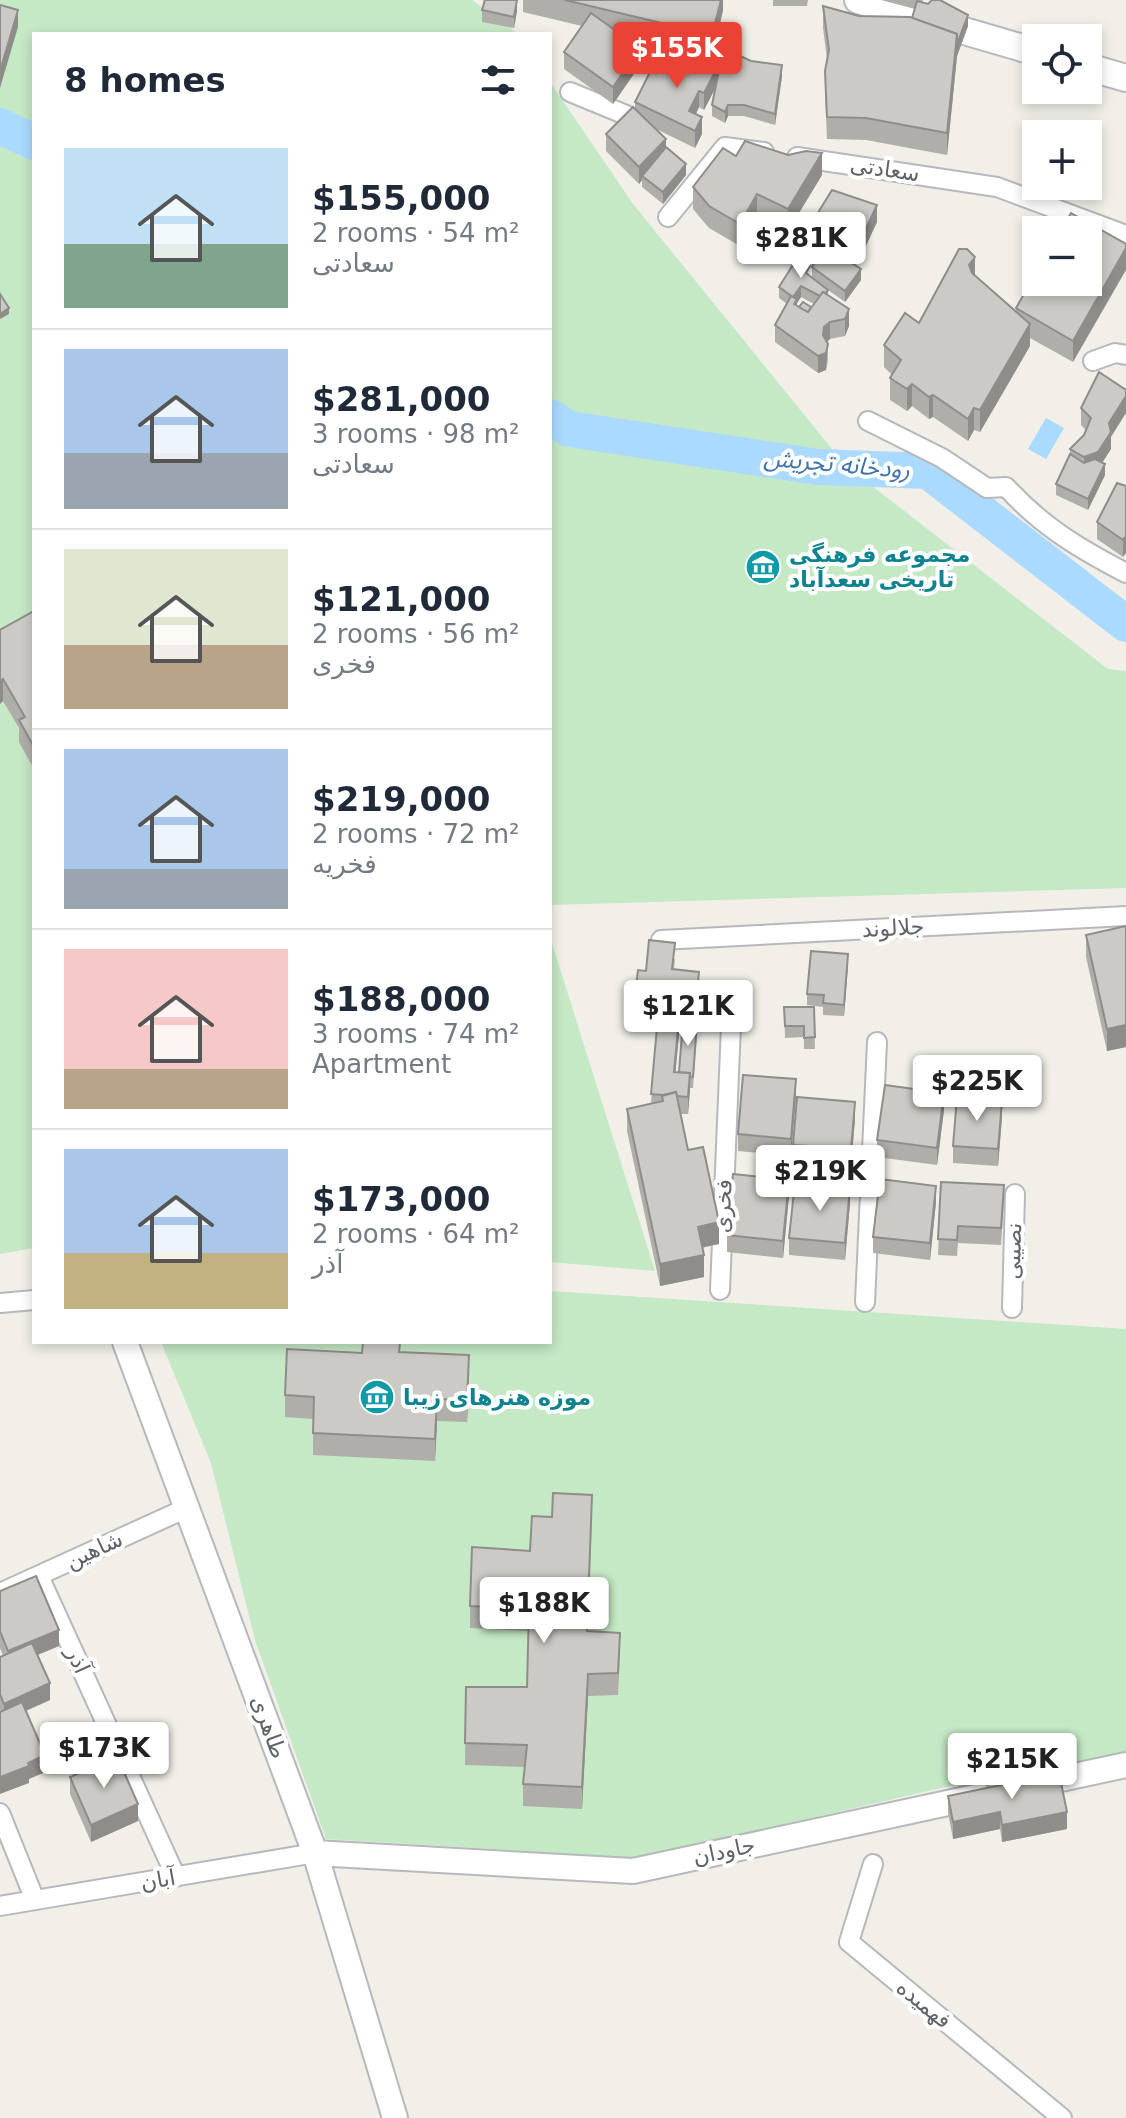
<!DOCTYPE html>
<html lang="en">
<head>
<meta charset="utf-8">
<style>
	body { margin:0; font-family:"DejaVu Sans","Noto Sans Arabic",sans-serif; background:#f2f2f3; color:#1f2937; height:100vh; display:flex; flex-direction:column; font-size:30px; white-space:nowrap }
	* { box-sizing:border-box; margin:0 }
	p { font-size:26px; color:#747a83 }
	.icon { flex:none; width:44px; height:44px; fill:none; stroke:currentColor; stroke-width:2; stroke-linecap:round; stroke-linejoin:round }
	.map { position:relative; flex:1; overflow:hidden }
	.side { position:absolute; left:32px; top:32px; width:520px; height:1312px; display:flex; flex-direction:column; background:#fff; border-radius:0px; box-shadow:0 4px 12px #0003 }
	.side>* { flex:none }
	.buttons { position:absolute; left:1022px; top:24px; display:grid; gap:16px }
	.buttons a { display:grid; place-items:center; width:80px; height:80px; border-radius:0px; background:#fff; box-shadow:0 4px 12px #0003; font-size:40px }
	.price { position:absolute; translate:-50% -68px; padding:0 18px; border-radius:8px; background:#fff; color:#222; font-size:26px; line-height:52px; filter:drop-shadow(0 2px 4px #0008) }
	.price::after { content:''; position:absolute; left:50%; top:48px; width:24px; height:18px; margin-left:-12px; background:inherit; clip-path:polygon(0 0,100% 0,50% 100%) }
	.price.current { background:#ea4335; color:#fff }
	ul { padding:0; list-style:none }
	li { display:flex; align-items:center; gap:24px; height:200px; padding:0 32px }
	li+li { border-top:2px solid #e0e1e3 }
	li span { display:grid; place-items:center; flex:none; width:224px; height:160px; border-radius:0px; color:#555 }
	li>.icon { margin-inline-start:auto }
	span .icon { width:96px; height:96px; fill:#fffc; stroke-width:1 }
	li b { font-size:34px }
	h2 { display:flex; justify-content:space-between; align-items:center; height:96px; padding:0 32px; font-size:34px }
	.map>svg:first-child { display:block }
</style>
</head>
<body>
<div class="map">
<svg width="1126" height="2118" viewBox="0 0 1126 2118">
	<rect width="100%" height="100%" fill="#f1efe8"/>
	<g fill="#c5e8c5">
		<path d="M0,0H472L518,34H34V1248L0,1254Z"/>
		<path d="M550,82L633,204L845,465L1108,669L1126,671V888L550,905Z"/>
		<path d="M550,937L655,1271L550,1262Z"/>
		<path d="M550,1291L1126,1329V1752L941,1788L634,1859L583,1860L511,1850L326,1839L255,1640L211,1463L161,1342H550Z"/>
	</g>
	<path fill="#aadaff" d="M1046,418L1064,428L1046,459L1028,449Z"/>
	<g fill="none" stroke-linecap="round" stroke-linejoin="round">
		<g stroke="#aadaff" stroke-width="36">
			<path d="M0,126L34,142"/>
			<path d="M550,417L569,429L818,467L928,471L1126,624"/>
		</g>
		<defs>
			<g id="minor">
				<path d="M570,92L626,115L641,129"/>
				<path d="M797,157L997,187L1126,235"/>
				<path d="M668,217L725,147L764,152"/>
				<path d="M1093,361L1115,353L1126,355"/>
				<path d="M868,421L942,458L987,488L1006,487C1043,527 1078,548 1126,573"/>
				<path d="M661,940L1126,916"/>
				<path d="M720,1290L731,1026"/>
				<path d="M865,1302L877,1042"/>
				<path d="M0,1303L34,1300"/>
				<path d="M1012,1308L1015,1194"/>
				<path d="M39,1576L176,1877"/>
				<path d="M0,1593L189,1507"/>
				<path d="M0,1813L35,1900"/>
				<path d="M873,1864L849,1942L1062,2118"/>
				<path d="M0,1906L315,1853"/>
			</g>
			<g id="tertiary">
				<path d="M125,1342L315,1853L395,2118"/>
				<path d="M1028,1786L1126,1765"/>
				<path d="M315,1853L633,1871L980,1796"/>
			</g>
			<g id="secondary">
				<path d="M858,0L1036,52"/>
				<path d="M1088,67L1126,78"/>
			</g>
		</defs>
		<use href="#minor" stroke="#b5b8bc" stroke-width="22"/>
		<use href="#tertiary" stroke="#b5b8bc" stroke-width="28"/>
		<use href="#secondary" stroke="#b6babf" stroke-width="30"/>
		<use href="#minor" stroke="#fff" stroke-width="18"/>
		<use href="#tertiary" stroke="#fff" stroke-width="24"/>
		<use href="#secondary" stroke="#fff" stroke-width="26"/>
	</g>
	<g fill="#afaea9" fill-rule="evenodd">
		<path d="M482,0H517V11L514,28L482,22V10L485,1Z"/>
		<path d="M523,0H723V10L712,57L623,36L640,65L613,104L564,69V52L582,26L523,12Z"/>
		<path d="M773,0H808L807,6H773Z"/>
		<path d="M881,0H923L922,3L968,26L957,56L947,155L866,140L827,139L825,93V71L827,59L823,28V6L859,16L912,18L915,9Z"/>
		<path d="M678,73L717,82L782,76L775,125L744,116H728L725,123L712,116V105L715,88L704,110L699,107L696,114L702,134L695,148L654,128L666,147L686,175L663,204L642,187V180L639,184L606,151V134L635,109V102Z"/>
		<path d="M736,156L822,175L788,231L757,216L740,246L709,228L693,209V187Z"/>
		<path d="M819,211L877,222L862,254L854,265L861,280L845,302L828,290V295L849,326L845,336L830,339L827,342L828,360L826,370L818,373L775,342V325L787,304L779,298V287L810,276L812,277V267L820,253L815,250V234L819,227ZM801,297L814,304L811,307H799L797,306V303Z"/>
		<path d="M1126,244L1073,362L1030,338V346L980,432L974,430L968,441L933,417L929,419L912,406L907,411L890,400V378L892,375L884,367V345L919,323L975,276L1016,312V308Z"/>
		<path d="M1081,408L1111,437V449L1102,463L1105,475L1088,510L1056,495V484L1070,454V449L1084,435L1086,430L1081,425Z"/>
		<path d="M1126,486L1123,557L1097,539V522Z"/>
		<path d="M34,611V769L19,742V728L3,701L0,630Z"/>
		<path d="M1126,926V1047L1107,1051L1086,957V935Z"/>
		<path d="M675,959L674,969L699,989L696,1022L697,1033L693,1088H690L688,1114H681L688,1150L719,1244L702,1248L704,1277L660,1286L627,1131V1109L651,1104L657,1022L634,1020V1003L646,971ZM680,1024L682,1025L679,1072H675Z"/>
		<path d="M848,965L844,1016L823,1015V1007L807,1005V994Z"/>
		<path d="M784,1007H814L815,1049H804V1037L785,1038Z"/>
		<path d="M796,1096L791,1156L738,1151V1134Z"/>
		<path d="M944,1110L937,1165L877,1157V1140Z"/>
		<path d="M1002,1117L998,1166L953,1163V1146Z"/>
		<path d="M855,1119L851,1166L793,1161V1145Z"/>
		<path d="M941,1182L1004,1202L1001,1245L958,1243L957,1256L938,1255Z"/>
		<path d="M789,1196L783,1258L727,1252V1235Z"/>
		<path d="M936,1202L930,1260L873,1253V1237Z"/>
		<path d="M850,1203L845,1260L789,1255V1238Z"/>
		<path d="M401,1342L400,1352L469,1377L467,1422L437,1421L435,1461L313,1455V1419L285,1417V1395L362,1353Z"/>
		<path d="M552,1517H592L588,1631L620,1655L618,1695L588,1696L582,1809L523,1806V1784L525,1767L465,1765L466,1687H527L528,1631L470,1628V1606L530,1551Z"/>
		<path d="M0,1591L59,1646L37,1655L50,1700L26,1711L45,1772L29,1779V1783L0,1710V1657L3,1656L0,1648Z"/>
		<path d="M70,1777L138,1821L91,1842L70,1794Z"/>
		<path d="M948,1796L1067,1829L1002,1842L1000,1829L953,1839L948,1813Z"/>
	</g>
	<g fill="#8f8d8a">
		<path d="M517,0V11L514,28V17Z"/>
		<path d="M721,0H723V10L712,57V35Z"/>
		<path d="M18,10V27L0,88V71Z"/>
		<path d="M968,15V26L957,56L947,155V133L957,34Z"/>
		<path d="M640,48V65L613,104V87Z"/>
		<path d="M782,65V76L775,125V114Z"/>
		<path d="M717,68V85L704,110V93Z"/>
		<path d="M699,91V107L689,128V111Z"/>
		<path d="M728,105V116L725,123V112Z"/>
		<path d="M702,117V134L695,148V131Z"/>
		<path d="M666,139V156L642,176V180L639,184V167Z"/>
		<path d="M822,153V175L788,231V209Z"/>
		<path d="M686,164V175L663,204V192Z"/>
		<path d="M757,194V216L740,246V224Z"/>
		<path d="M877,205V222L862,254L850,270V253Z"/>
		<path d="M841,248V265L833,267V250Z"/>
		<path d="M1126,248V270L1073,362V341Z"/>
		<path d="M975,257V279L969,287V265Z"/>
		<path d="M861,269V280L845,302V291Z"/>
		<path d="M801,286V297L797,303V315L793,297Z"/>
		<path d="M9,308V314L0,319V314Z"/>
		<path d="M849,309V326L845,336V319Z"/>
		<path d="M830,322V339L824,344L823,335L824,327Z"/>
		<path d="M1030,324V346L980,432V410Z"/>
		<path d="M828,344L826,370L818,373V356Z"/>
		<path d="M912,384V406L907,411V389Z"/>
		<path d="M933,395V417L929,419V397Z"/>
		<path d="M1126,396V413L1111,437V449L1098,469L1084,474V457L1109,423Z"/>
		<path d="M974,408V430L968,441V419Z"/>
		<path d="M1105,464V475L1088,510V499Z"/>
		<path d="M1126,536V553L1123,557V540Z"/>
		<path d="M3,679V701L0,704V682Z"/>
		<path d="M848,954V965L844,1016V1005Z"/>
		<path d="M699,972V989L695,1026V1009Z"/>
		<path d="M680,1008V1024L674,1088V1072Z"/>
		<path d="M1126,1025V1047L1107,1051V1029Z"/>
		<path d="M690,1073V1090L688,1114V1097Z"/>
		<path d="M796,1079V1096L791,1156V1139Z"/>
		<path d="M944,1093V1110L937,1165V1148Z"/>
		<path d="M1002,1101V1117L998,1166V1149Z"/>
		<path d="M855,1102V1119L851,1166V1149Z"/>
		<path d="M789,1180V1196L783,1258V1241Z"/>
		<path d="M936,1186V1202L930,1260V1243Z"/>
		<path d="M850,1187V1203L845,1260V1243Z"/>
		<path d="M719,1222V1244L698,1248V1227Z"/>
		<path d="M704,1255V1277L660,1286V1264Z"/>
		<path d="M469,1355V1377L467,1422V1400Z"/>
		<path d="M437,1399V1421L435,1461V1439Z"/>
		<path d="M59,1630V1646L8,1667V1651Z"/>
		<path d="M588,1674V1696L582,1809V1787Z"/>
		<path d="M50,1683V1700L4,1720V1704Z"/>
		<path d="M45,1755V1772L29,1779V1783L0,1794V1777Z"/>
		<path d="M138,1804V1821L91,1842V1825Z"/>
		<path d="M1000,1812V1829L953,1839V1822Z"/>
		<path d="M1067,1812V1829L1002,1842V1825Z"/>
	</g>
	<g fill="#cccac5" stroke="#8f8d8a" stroke-width="2">
		<path d="M485,0H517L514,17L482,10Z"/>
		<path d="M565,0H721L712,35Z"/>
		<path d="M932,0H940L968,15L957,44V34L912,18L917,1L928,4Z"/>
		<path d="M0,5L18,10L0,71Z"/>
		<path d="M823,6L859,16L910,17L957,34L947,133L866,118L827,117L825,71L829,50Z"/>
		<path d="M591,13L640,48L613,87L564,52Z"/>
		<path d="M688,54L717,68L704,93L699,91L689,111L702,117L695,131L635,102L655,62L678,73Z"/>
		<path d="M738,55L751,61L782,65L775,114L744,105H728L725,112L712,105L720,65L732,66Z"/>
		<path d="M633,107L666,139L639,167L606,134Z"/>
		<path d="M745,141L788,155L806,151L822,153L788,209L757,194L740,224L709,206L693,187L723,148L736,156Z"/>
		<path d="M666,147L686,164L663,192L642,176Z"/>
		<path d="M832,190L877,205L862,237L850,253L841,248L833,250L831,244L815,234L824,220L819,211Z"/>
		<path d="M1071,213L1126,244V248L1073,341L1016,308L1036,273V282H1088V230H1061Z"/>
		<path d="M824,245L833,256L836,253L861,269L845,291L812,267Z"/>
		<path d="M959,249H967L975,257L969,265L972,273L1030,324L980,410L974,408L968,419L933,395L929,397L912,384L907,389L890,378L901,360L884,345L905,313L919,323Z"/>
		<path d="M798,257L810,266L806,273L828,290L826,293L823,292L820,296L801,286L793,297L779,287Z"/>
		<path d="M823,292L849,309L845,319L830,322L824,327L823,335L828,344L826,353L818,356L775,325L791,296L797,299L794,304L808,312Z"/>
		<path d="M0,294L9,308L0,314Z"/>
		<path d="M803,302L811,307L808,312L799,307Z"/>
		<path d="M1099,372L1126,390V396L1109,423L1111,432L1098,452L1084,457L1070,449L1084,435L1091,418L1081,408Z"/>
		<path d="M1070,454L1084,463L1095,459L1105,464L1088,499L1056,484Z"/>
		<path d="M1117,483L1126,486V536L1123,540L1097,522Z"/>
		<path d="M34,611V747L19,720L25,717L3,679L0,682V630Z"/>
		<path d="M1126,926V1025L1107,1029L1086,935Z"/>
		<path d="M649,940L675,943L672,969L699,972L695,1009L680,1008L674,1072L690,1073L688,1097L677,1096L676,1092L663,1095L651,1094L659,1005L634,1003L638,970L646,971Z"/>
		<path d="M811,951L848,954L844,1005L823,1003L824,995L807,994Z"/>
		<path d="M784,1007H814L815,1037L804,1038V1026H785Z"/>
		<path d="M683,1021L697,1022L693,1077H690V1073L679,1072Z"/>
		<path d="M743,1075L796,1079L791,1139L738,1134Z"/>
		<path d="M885,1085L944,1093L937,1148L877,1140Z"/>
		<path d="M676,1092L688,1150L703,1147L719,1222L698,1227L704,1255L660,1264L627,1109L663,1101L662,1096Z"/>
		<path d="M797,1097L855,1102L851,1149L793,1145Z"/>
		<path d="M957,1097L1002,1101L998,1149L953,1146Z"/>
		<path d="M733,1174L789,1180L783,1241L727,1235Z"/>
		<path d="M880,1179L936,1186L930,1243L873,1237Z"/>
		<path d="M795,1182L850,1187L845,1243L789,1238Z"/>
		<path d="M941,1182L1004,1185L1001,1228L958,1226L957,1240L938,1239Z"/>
		<path d="M363,1342H400L399,1352L469,1355L467,1400L437,1399L435,1439L313,1433L314,1397L285,1395L287,1349L362,1353Z"/>
		<path d="M553,1493L592,1495L587,1631L620,1633L618,1673L588,1674L582,1787L523,1784L527,1745L465,1743L466,1687H527L529,1609L470,1606L472,1547L530,1551L532,1516L552,1517Z"/>
		<path d="M36,1576L59,1630L8,1651L0,1631V1591Z"/>
		<path d="M32,1643L50,1683L4,1704L0,1694V1657Z"/>
		<path d="M22,1702L45,1755L28,1763L29,1766L0,1777V1712Z"/>
		<path d="M117,1756L138,1804L91,1825L70,1777Z"/>
		<path d="M1059,1773L1067,1812L1002,1825L1000,1812L953,1822L948,1796Z"/>
	</g>
	<defs>
		<symbol id="museum-disc" viewBox="-11 -11 22 22"><circle r="9.5" fill="#0f9aa8" stroke="#fff"/><path d="M0-6L6-3V-2H-6V-3ZM-5-1h2V3h-2ZM-1-1h2V3h-2ZM3-1h2V3H3ZM-6 4H6V6H-6Z" fill="#fff"/></symbol>
	</defs>
	<g fill-rule="evenodd">
		<use href="#museum-disc" x="743" y="547" width="40" height="40"/>
		<use href="#museum-disc" x="357" y="1377" width="40" height="40"/>
	</g>
	<g text-anchor="middle" dominant-baseline="central" stroke-width="8" stroke-linejoin="round" paint-order="stroke">
		<g font-size="22" fill="#5f6368" stroke="#fff">
			<text transform="translate(885 169) rotate(8)">سعادتی</text>
			<text transform="translate(893 928) rotate(-3)">جلالوند</text>
			<text transform="translate(723 1206) rotate(-87)">فخری</text>
			<text transform="translate(1013 1251) rotate(-88)">نصیبی</text>
			<text transform="translate(94 1550) rotate(-25)">شاهین</text>
			<text transform="translate(78 1660) rotate(66)">آذر</text>
			<text transform="translate(269 1727) rotate(70)">طاهری</text>
			<text transform="translate(724 1851) rotate(-12)">جاودان</text>
			<text transform="translate(158 1880) rotate(-10)">آبان</text>
			<text transform="translate(924 2004) rotate(39)">فهمیده</text>
		</g>
		<g font-size="22" font-weight="bold" fill="#0d838f" stroke="#fff" text-anchor="start">
			<text x="789" y="554">مجموعه فرهنگی<tspan x="789" dy="25">تاریخی سعدآباد</tspan></text>
			<text x="403" y="1397">موزه هنرهای زیبا</text>
		</g>
		<g font-size="24" font-style="italic" fill="#4174aa" stroke="#fff">
			<text transform="translate(837 464) rotate(5)">رودخانه تجریش</text>
		</g>
	</g>
</svg>
<div class="buttons">
<a><svg class="icon" aria-label="locate" viewBox="0 0 24 24"><circle cx="12" cy="12" r="6"/><path d="M12 2v4M12 18v4M2 12h4M18 12h4"/></svg></a>
<a>+</a>
<a>−</a>
</div>
<b class="price current" style="left:677px;top:90px">$155K</b>
<b class="price" style="left:801px;top:280px">$281K</b>
<b class="price" style="left:688px;top:1048px">$121K</b>
<b class="price" style="left:977px;top:1123px">$225K</b>
<b class="price" style="left:820px;top:1213px">$219K</b>
<b class="price" style="left:544px;top:1645px">$188K</b>
<b class="price" style="left:104px;top:1790px">$173K</b>
<b class="price" style="left:1012px;top:1801px">$215K</b>
<section class="side">
<h2>8 homes<svg class="icon" aria-label="filters" viewBox="0 0 24 24"><path d="M4 7h16M4 17h16"/><circle cx="9" cy="7" r="2"/><circle cx="15" cy="17" r="2"/></svg></h2>
<ul>
<li><span style="background:linear-gradient(#bfe0f5 60%,#7fa58c 0)"><svg class="icon" aria-label="home" viewBox="0 0 24 24"><path d="M3 11l9-7 9 7M6 9v11h12V9"/></svg></span><div><b>$155,000</b><p>2 rooms · 54 m²</p><p>سعادتی</p></div></li>
<li><span style="background:linear-gradient(#a9c7e8 65%,#9aa5b1 0)"><svg class="icon" aria-label="home" viewBox="0 0 24 24"><path d="M3 11l9-7 9 7M6 9v11h12V9"/></svg></span><div><b>$281,000</b><p>3 rooms · 98 m²</p><p>سعادتی</p></div></li>
<li><span style="background:linear-gradient(#dfe7d0 60%,#b9a48a 0)"><svg class="icon" aria-label="home" viewBox="0 0 24 24"><path d="M3 11l9-7 9 7M6 9v11h12V9"/></svg></span><div><b>$121,000</b><p>2 rooms · 56 m²</p><p>فخری</p></div></li>
<li><span style="background:linear-gradient(#a9c7e8 75%,#9aa5b1 0)"><svg class="icon" aria-label="home" viewBox="0 0 24 24"><path d="M3 11l9-7 9 7M6 9v11h12V9"/></svg></span><div><b>$219,000</b><p>2 rooms · 72 m²</p><p>فخریه</p></div></li>
<li><span style="background:linear-gradient(#f6c9c9 75%,#b9a48a 0)"><svg class="icon" aria-label="home" viewBox="0 0 24 24"><path d="M3 11l9-7 9 7M6 9v11h12V9"/></svg></span><div><b>$188,000</b><p>3 rooms · 74 m²</p><p>Apartment</p></div></li>
<li><span style="background:linear-gradient(#a9c7e8 65%,#c2b280 0)"><svg class="icon" aria-label="home" viewBox="0 0 24 24"><path d="M3 11l9-7 9 7M6 9v11h12V9"/></svg></span><div><b>$173,000</b><p>2 rooms · 64 m²</p><p>آذر</p></div></li>
</ul>
</section>
</div>
</body>
</html>
